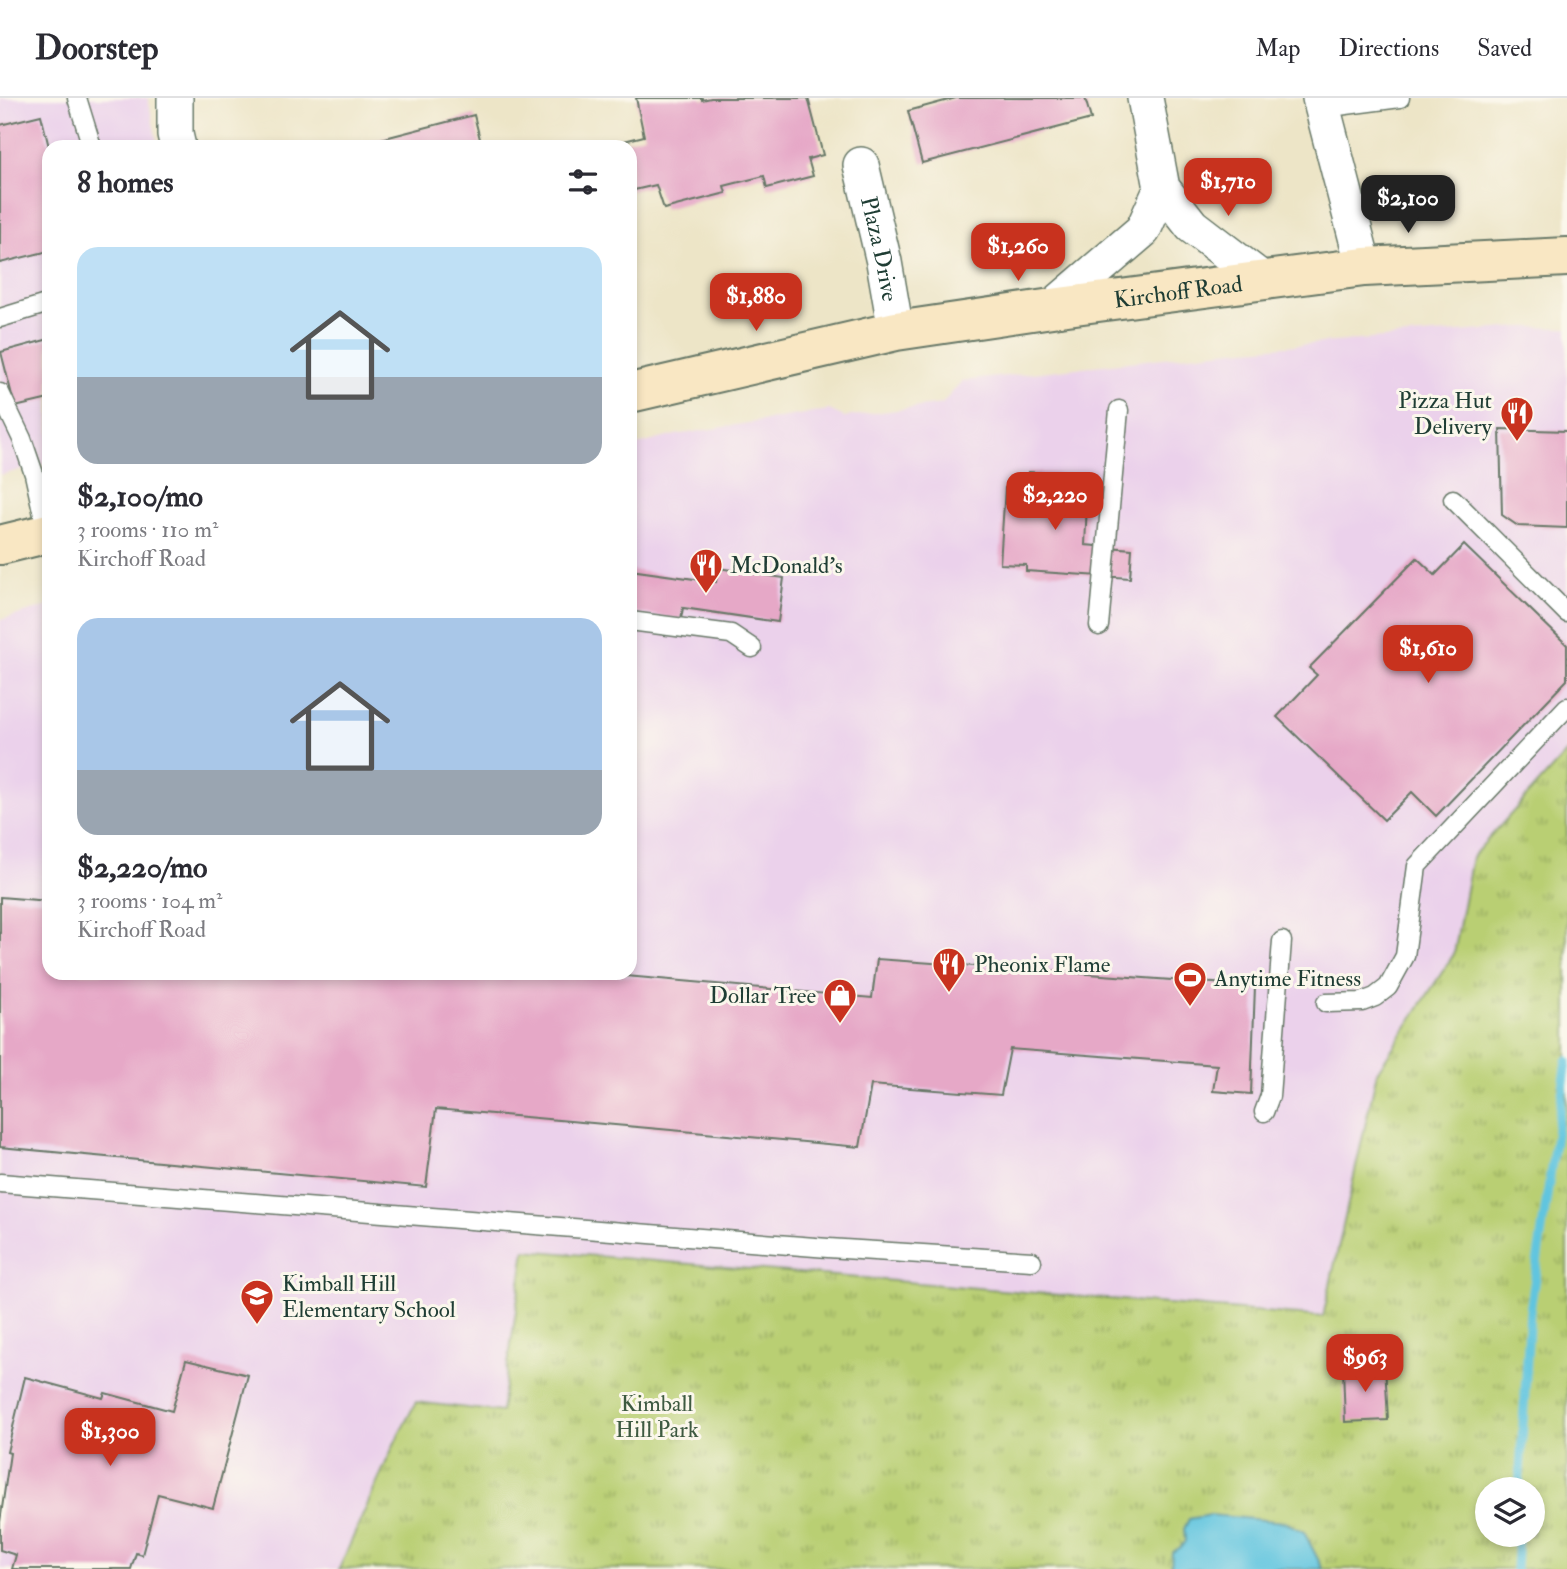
<!DOCTYPE html>
<html lang="en">
<head>
<meta charset="utf-8">
<style>
	body { margin:0; font-family:"IM FELL Double Pica",serif; background:#f7f7f7; color:#2b2b33; height:100vh; display:flex; flex-direction:column; font-size:26px; white-space:nowrap }
	* { box-sizing:border-box; margin:0 }
	p { font-size:23px; color:#7c7c81 }
	.icon { flex:none; width:38px; height:38px; fill:none; stroke:currentColor; stroke-width:2; stroke-linecap:round; stroke-linejoin:round }
	.map { position:relative; flex:1; overflow:hidden }
	.panel { position:absolute; left:42px; top:42px; width:595px; height:840px; display:flex; flex-direction:column; background:#fff; border-radius:21px; box-shadow:0 4px 10px #0003 }
	.panel>* { flex:none }
	.controls { position:absolute; left:1475px; top:1379px; display:grid; gap:14px }
	.controls a { display:grid; place-items:center; width:70px; height:70px; border-radius:50%; background:#fff; box-shadow:0 4px 10px #0003; font-size:35px }
	.price { position:absolute; translate:-50% -60px; padding:0 16px; border-radius:14px; background:#c8321e; color:#fff; font-size:23px; line-height:46px; filter:drop-shadow(0 2px 4px #0008) }
	.price::after { content:''; position:absolute; left:50%; top:42px; width:21px; height:16px; margin-left:-10px; background:inherit; clip-path:polygon(0 0,100% 0,50% 100%) }
	.price.selected { background:#222; color:#fff }
	ul { padding:0; list-style:none }
	li { display:grid; align-content:center; gap:14px; height:371px; padding:0 35px }
	li span { display:grid; place-items:center; height:217px; border-radius:21px; color:#555 }
	li>.icon { margin-inline-start:auto }
	span .icon { width:126px; height:126px; fill:#fffc; stroke-width:1 }
	li b { font-size:30px }
	h2 { display:flex; justify-content:space-between; align-items:center; height:84px; padding:0 35px; font-size:30px }
	header { display:flex; align-items:center; gap:42px; box-sizing:border-box; height:98px; padding:0 35px; background:#fff; border-bottom:2px solid #e1e1e2 }
	header strong { font-size:33px }
	nav { display:flex; gap:38px; margin-inline-start:auto; font-size:24px }
	.map>svg:first-child { display:block }
</style>
</head>
<body>
<header>
<strong>Doorstep</strong>
<nav><a>Map</a><a>Directions</a><a>Saved</a></nav>
</header>
<div class="map">
<svg width="1567" height="1471" viewBox="0 0 1567 1471">
	<defs>
		<pattern id="park-tufts" width="24" height="20" patternUnits="userSpaceOnUse" patternTransform="scale(1.75)"><rect width="24" height="20" fill="#b9cf73"/><path d="M3 7l-1-3M5 7V3M7 7l1-3M15 17l-1-3M17 17v-4M19 17l1-3" fill="none" stroke="#96a95f"/></pattern>
	</defs>
	<rect width="100%" height="100%" fill="#fbf7ec"/>
	<filter id="ink" filterUnits="userSpaceOnUse"><feTurbulence type="fractalNoise" baseFrequency=".0143" numOctaves="2"/><feDisplacementMap in="SourceGraphic" scale="14" xChannelSelector="R" yChannelSelector="G"/><feConvolveMatrix kernelMatrix="1 2 1 2 8 2 1 2 1" color-interpolation-filters="sRGB"/></filter>
	<filter id="wash" filterUnits="userSpaceOnUse"><feTurbulence type="fractalNoise" baseFrequency=".00686" numOctaves="4" result="noise"/><feDisplacementMap in="SourceGraphic" scale="28" xChannelSelector="R" yChannelSelector="G"/><feGaussianBlur stdDeviation="1.57" result="paint"/><feColorMatrix in="noise" values="0 0 0 0 0 0 0 0 0 0 0 0 0 0 0 0 0 1.4 0 .05"/><feComposite in="paint" operator="in"/></filter>
	<g filter="url(#wash)">
		<rect width="100%" height="100%" fill="#ede5c7"/>
		<g fill="#ebd1eb">
			<path d="M0,0H148L158,49H49V365L0,377Z"/>
			<path d="M1521,229L1567,230V654L1472,759L1454,856L1377,974L1323,1219L525,1152L501,1314L396,1342L339,1471H0V522L49,508V875H630V349L675,337L829,312L844,319L942,306L962,283L1234,252Z"/>
		</g>
		<path fill="url(#park-tufts)" stroke="#6c8654" stroke-width="2" fill-rule="evenodd" d="M1567,654V1471H339L396,1342L416,1304L501,1314L525,1152L1323,1219L1377,974L1454,856L1472,759ZM1488,1391H1533V1437H1488Z"/>
		<path fill="#61c5df" stroke="#40818a" stroke-width="2" d="M1210,1417L1285,1424L1304,1434L1323,1471H1171L1172,1454L1181,1449L1185,1443L1184,1431L1189,1421Z"/>
		<g fill="none" stroke-linecap="round" stroke-linejoin="round">
			<g stroke="#61c5df" stroke-width="9">
				<path d="M1519,1391L1530,1213L1567,963"/>
				<path d="M1516,1471L1518,1437"/>
			</g>
		</g>
		<g id="blocks">
			<g fill="#e6a8c7">
				<path d="M636,0H702V2L711,0H808L823,57L808,61L813,78L767,90L764,78L724,88L726,95L664,111L656,87L630,93V49H600L644,38Z"/>
				<path d="M956,0H1085L1091,21L922,65L908,13Z"/>
				<path d="M41,17L49,49V153L0,165V27Z"/>
				<path d="M474,17L482,49H354V48Z"/>
				<path d="M49,241V301L15,309L1,254Z"/>
				<path d="M1500,331L1567,333V430L1518,428L1502,417Z"/>
				<path d="M1028,374L1074,377L1073,405L1087,406L1085,447L1132,451L1130,480L1026,473V467L1000,466L1005,390L1026,391Z"/>
				<path d="M1464,447L1567,547V582L1436,718L1412,694L1384,722L1277,619L1317,577L1309,570L1417,460L1435,477Z"/>
				<path d="M718,470L784,480L778,524L683,510L681,521L630,514V472L716,484Z"/>
				<path d="M0,799L49,803V875H592L872,900L877,861L1255,888L1251,996L1213,993L1217,967L1010,951L1001,997L871,987L860,1049L436,1011L426,1089L0,1049Z"/>
				<path d="M186,1262L248,1277L213,1410L158,1396L142,1457L136,1455L131,1471H12L16,1457L0,1452V1424L10,1355L7,1354L25,1279L103,1300L105,1295L172,1313Z"/>
				<path d="M1385,1267L1388,1322L1345,1324L1343,1270Z"/>
			</g>
		</g>
	</g>
	<g filter="url(#ink)">
		<use href="#blocks" fill-opacity="0" stroke="#677867" stroke-width="2"/>
		<g fill="none" stroke-linecap="round" stroke-linejoin="round">
			<defs>
				<g id="service">
					<path d="M77,0L92,49"/>
					<path d="M1323,10L1400,0"/>
					<path d="M0,220L49,205"/>
					<path d="M0,295L22,341L34,376L47,435"/>
					<path d="M1453,401L1567,515"/>
					<path d="M630,523L731,536L752,550"/>
					<path d="M1099,528L1119,312"/>
					<path d="M1326,905L1362,904L1375,899L1388,889L1405,858L1417,768L1567,609"/>
					<path d="M1264,1014L1270,998L1282,843"/>
					<path d="M0,1085L828,1150L1032,1163"/>
				</g>
				<g id="minor">
					<path d="M175,0V36L178,49"/>
					<path d="M1145,0L1162,90L1192,128L1264,183"/>
					<path d="M1320,0L1364,169"/>
					<path id="s1" d="M861,67L884,164L896,233"/>
					<path d="M1052,210L1143,132L1162,90"/>
				</g>
				<g id="secondary">
					<path id="s2" d="M630,295L896,233L1052,210L1364,169L1567,159"/>
					<path d="M0,447L49,435"/>
				</g>
			</defs>
			<use href="#service" stroke="#677867" stroke-width="21"/>
			<use href="#minor" stroke="#677867" stroke-width="38"/>
			<use href="#secondary" stroke="#677867" stroke-width="42"/>
			<use href="#service" stroke="#fff" stroke-width="18"/>
			<use href="#minor" stroke="#fff" stroke-width="35"/>
			<use href="#secondary" stroke="#f9e7c3" stroke-width="38"/>
		</g>
	</g>
	<defs>
		<symbol id="restaurant-pin" viewBox="-11 -11 22 30"><path d="M0 17L-7.5 6A9.5 9.5 0 1 1 7.5 6Z" fill="#c8321e" stroke="#fbf7ec"/><path d="M-5-6h1v4h1v-4h1v4h1v-4h1v5L-1.5 .5V6h-2V.5L-5-1ZM5-6V6H3V1.5H1.5Q1.5-4 5-6Z" fill="#fff"/></symbol>
		<symbol id="stadium-pin" viewBox="-11 -11 22 30"><path d="M0 17L-7.5 6A9.5 9.5 0 1 1 7.5 6Z" fill="#c8321e" stroke="#fbf7ec"/><path d="M0-5a6.5 5 0 1 0 0 10a6.5 5 0 1 0 0-10ZM-3.5-1.8h7v3.6h-7Z" fill="#fff"/></symbol>
		<symbol id="shop-pin" viewBox="-11 -11 22 30"><path d="M0 17L-7.5 6A9.5 9.5 0 1 1 7.5 6Z" fill="#c8321e" stroke="#fbf7ec"/><path d="M-5-2.5h2.3a2.7 3.5 0 0 1 5.4 0H5L5.5 6h-11ZM-1.5-2.5h3a1.5 2.3 0 0 0-3 0Z" fill="#fff"/></symbol>
		<symbol id="school-pin" viewBox="-11 -11 22 30"><path d="M0 17L-7.5 6A9.5 9.5 0 1 1 7.5 6Z" fill="#c8321e" stroke="#fbf7ec"/><path d="M0-5L7-2L0 1L-7-2ZM-4 1L0 2.5L4 1V4Q0 6-4 4Z" fill="#fff"/></symbol>
	</defs>
	<g fill-rule="evenodd">
		<use href="#restaurant-pin" x="1498" y="296" width="38" height="52"/>
		<use href="#restaurant-pin" x="687" y="448" width="38" height="52"/>
		<use href="#restaurant-pin" x="930" y="847" width="38" height="52"/>
		<use href="#stadium-pin" x="1171" y="861" width="38" height="52"/>
		<use href="#shop-pin" x="821" y="878" width="38" height="52"/>
		<use href="#school-pin" x="238" y="1179" width="38" height="52"/>
	</g>
	<g text-anchor="middle" dominant-baseline="central" stroke-width="6" stroke-linejoin="round" paint-order="stroke">
		<g font-size="23" fill="#1f3d34" stroke="#fbf7ec">
			<text stroke="none"><textPath href="#s1" startOffset="86">Plaza Drive</textPath></text>
			<text stroke="none"><textPath href="#s2" startOffset="558">Kirchoff Road</textPath></text>
		</g>
		<g font-size="23" fill="#1f3d34" stroke="#fbf7ec" text-anchor="start">
			<text x="1492" y="302" text-anchor="end">Pizza Hut<tspan x="1492" dy="26">Delivery</tspan></text>
			<text x="730" y="467">McDonald's</text>
			<text x="974" y="866">Pheonix Flame</text>
			<text x="1214" y="880">Anytime Fitness</text>
			<text x="816" y="897" text-anchor="end">Dollar Tree</text>
			<text x="282" y="1185">Kimball Hill<tspan x="282" dy="26">Elementary School</tspan></text>
		</g>
		<g font-size="23" fill="#3e5a41" stroke="#fbf7ec">
			<text x="657" y="1305">Kimball<tspan x="657" dy="26">Hill Park</tspan></text>
		</g>
	</g>
</svg>
<div class="controls">
<a><svg class="icon" aria-label="layers" viewBox="0 0 24 24"><path d="M12 4l9 5-9 5-9-5zM3 14l9 5 9-5"/></svg></a>
</div>
<b class="price" style="left:1228px;top:120px">$1,710</b>
<b class="price selected" style="left:1408px;top:137px">$2,100</b>
<b class="price" style="left:1018px;top:185px">$1,260</b>
<b class="price" style="left:756px;top:235px">$1,880</b>
<b class="price" style="left:1055px;top:434px">$2,220</b>
<b class="price" style="left:1428px;top:587px">$1,610</b>
<b class="price" style="left:1365px;top:1296px">$963</b>
<b class="price" style="left:110px;top:1370px">$1,300</b>
<section class="panel">
<h2>8 homes<svg class="icon" aria-label="filters" viewBox="0 0 24 24"><path d="M4 7h16M4 17h16"/><circle cx="9" cy="7" r="2"/><circle cx="15" cy="17" r="2"/></svg></h2>
<ul>
<li><span style="background:linear-gradient(#bfe0f5 60%,#9aa5b1 0)"><svg class="icon" aria-label="home" viewBox="0 0 24 24"><path d="M3 11l9-7 9 7M6 9v11h12V9"/></svg></span><div><b>$2,100/mo</b><p>3 rooms · 110 m²</p><p>Kirchoff Road</p></div></li>
<li><span style="background:linear-gradient(#a9c7e8 70%,#9aa5b1 0)"><svg class="icon" aria-label="home" viewBox="0 0 24 24"><path d="M3 11l9-7 9 7M6 9v11h12V9"/></svg></span><div><b>$2,220/mo</b><p>3 rooms · 104 m²</p><p>Kirchoff Road</p></div></li>
</ul>
</section>
</div>
</body>
</html>
